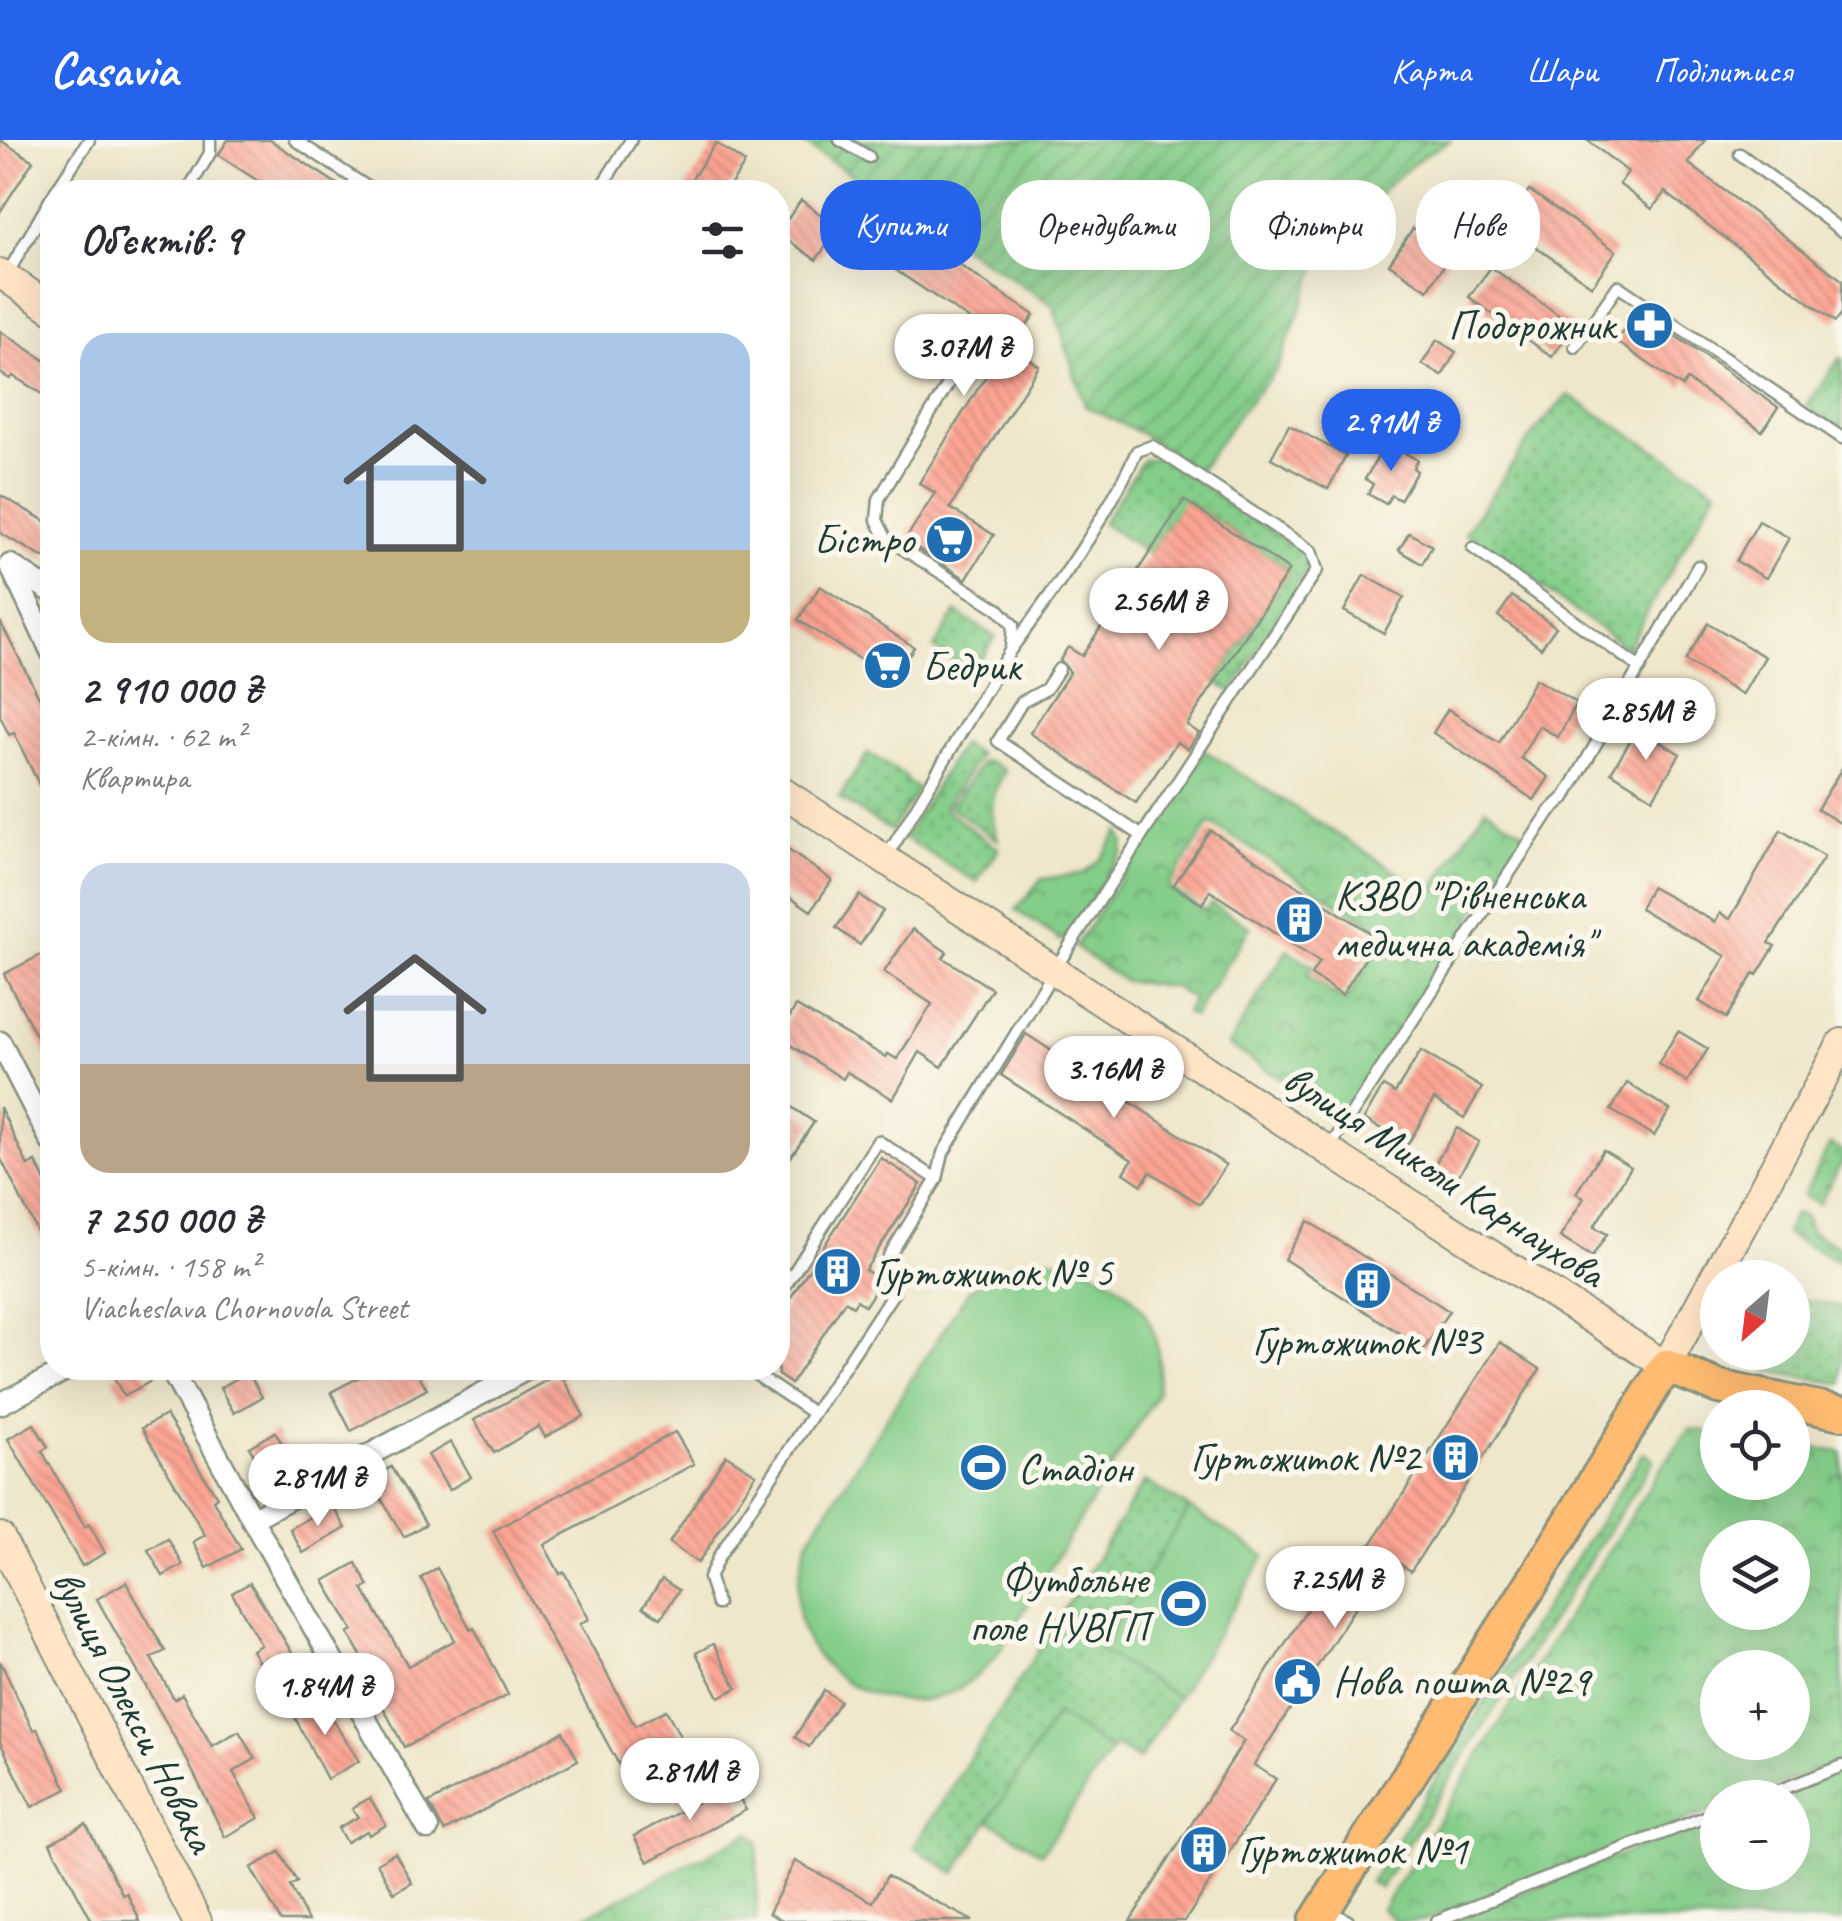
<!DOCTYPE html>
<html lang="uk">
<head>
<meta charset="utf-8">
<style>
	body { margin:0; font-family:Caveat,sans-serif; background:#f7f7f7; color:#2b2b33; height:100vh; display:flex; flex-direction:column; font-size:38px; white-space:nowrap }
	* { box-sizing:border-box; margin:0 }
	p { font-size:32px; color:#7c7c81 }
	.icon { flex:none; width:55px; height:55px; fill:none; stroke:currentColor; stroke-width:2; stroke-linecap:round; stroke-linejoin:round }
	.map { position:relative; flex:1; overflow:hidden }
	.side { position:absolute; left:40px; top:40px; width:750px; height:1200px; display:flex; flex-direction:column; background:#fff; border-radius:40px; box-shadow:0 10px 40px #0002 }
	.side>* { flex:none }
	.banner { position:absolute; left:820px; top:40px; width:870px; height:90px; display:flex; gap:20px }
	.needle { width:65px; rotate:208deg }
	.fabs { position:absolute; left:1700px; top:1120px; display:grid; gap:20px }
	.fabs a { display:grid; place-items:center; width:110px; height:110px; border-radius:50%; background:#fff; box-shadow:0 10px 40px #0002; font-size:50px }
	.price { position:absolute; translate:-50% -85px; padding:0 22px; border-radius:35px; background:#fff; color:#222; font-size:32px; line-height:65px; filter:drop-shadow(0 2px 5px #0008) }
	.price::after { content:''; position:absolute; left:50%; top:60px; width:30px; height:22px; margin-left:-15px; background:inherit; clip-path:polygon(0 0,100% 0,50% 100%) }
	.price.on { background:#2563eb; color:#fff }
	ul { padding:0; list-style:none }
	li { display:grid; align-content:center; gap:20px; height:530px; padding:0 40px }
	li span { display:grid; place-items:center; height:310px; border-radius:30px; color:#555 }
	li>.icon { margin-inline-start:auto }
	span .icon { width:180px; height:180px; fill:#fffc; stroke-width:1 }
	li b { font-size:42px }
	h2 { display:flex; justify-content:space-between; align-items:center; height:120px; padding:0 40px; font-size:42px }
	.tag { padding:0 35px; border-radius:40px; background:#fff; box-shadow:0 10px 40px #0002; font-size:35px; line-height:90px }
	.tag.on { background:#2563eb; color:#fff }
	header { display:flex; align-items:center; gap:60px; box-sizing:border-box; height:140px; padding:0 50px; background:#2563eb; color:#fff }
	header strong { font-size:48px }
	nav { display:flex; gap:55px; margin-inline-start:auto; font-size:35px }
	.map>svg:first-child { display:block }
</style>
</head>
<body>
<header>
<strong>Casavia</strong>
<nav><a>Карта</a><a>Шари</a><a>Поділитися</a></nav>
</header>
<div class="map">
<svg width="1842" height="1781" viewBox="0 0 1842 1781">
	<defs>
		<pattern id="grass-dots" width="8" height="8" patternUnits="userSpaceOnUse" patternTransform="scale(2.5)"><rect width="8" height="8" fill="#85ce8a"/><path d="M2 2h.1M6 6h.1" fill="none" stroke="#6ca872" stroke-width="1.8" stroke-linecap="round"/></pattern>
		<pattern id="park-crowns" width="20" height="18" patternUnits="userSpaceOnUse" patternTransform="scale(2.5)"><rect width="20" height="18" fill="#85ce8a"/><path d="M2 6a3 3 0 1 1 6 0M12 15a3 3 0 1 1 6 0" fill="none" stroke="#6ca872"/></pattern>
		<pattern id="garden-furrows" width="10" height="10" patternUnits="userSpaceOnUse" patternTransform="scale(2.5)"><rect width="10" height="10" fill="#85ce8a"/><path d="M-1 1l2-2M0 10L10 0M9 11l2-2" fill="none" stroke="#6ca872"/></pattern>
		<pattern id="building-back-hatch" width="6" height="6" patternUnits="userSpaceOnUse" patternTransform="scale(2.5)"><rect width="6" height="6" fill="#fea594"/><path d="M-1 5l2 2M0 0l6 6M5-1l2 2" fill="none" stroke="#cd887a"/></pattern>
	</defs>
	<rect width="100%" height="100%" fill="#fbf7ec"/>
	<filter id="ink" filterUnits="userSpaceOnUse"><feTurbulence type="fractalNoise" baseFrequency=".01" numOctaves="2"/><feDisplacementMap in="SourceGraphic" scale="20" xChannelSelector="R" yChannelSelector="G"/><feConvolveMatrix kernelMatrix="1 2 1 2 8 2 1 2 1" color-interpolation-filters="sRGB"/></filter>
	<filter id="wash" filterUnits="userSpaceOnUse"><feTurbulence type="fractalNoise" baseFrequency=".0048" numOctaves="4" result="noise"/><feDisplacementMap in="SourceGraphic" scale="40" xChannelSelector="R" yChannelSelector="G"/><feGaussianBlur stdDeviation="2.25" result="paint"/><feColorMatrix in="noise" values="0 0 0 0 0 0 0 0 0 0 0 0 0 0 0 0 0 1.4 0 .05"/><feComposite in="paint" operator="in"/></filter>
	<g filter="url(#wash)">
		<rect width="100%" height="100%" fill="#efe7cb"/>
		<g fill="url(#grass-dots)" stroke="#52865f" stroke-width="2.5">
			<path d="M1568,255L1717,349L1627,508L1465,393L1535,291Z"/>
			<path d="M1160,317L1307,415L1310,426L1232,552L1216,542L1289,430L1185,360L1149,414L1102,383L1143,320Z"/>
			<path d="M956,472L995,497L972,532L934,508Z"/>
			<path d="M961,604L979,615L944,669L999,709L977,742L904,698Z"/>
			<path d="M868,613L906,637L905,641L918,649L891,691L839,658Z"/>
			<path d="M989,621L1005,631C989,658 989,671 998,700L950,667L982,622Z"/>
			<path d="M1830,1004L1842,1011V1021L1819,1064L1803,1056Z"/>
			<path d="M1795,1073L1806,1078L1810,1092L1842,1108V1123L1785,1094Z"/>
			<path d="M1794,1158L1842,1167V1244L1767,1231L1774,1216L1767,1213L1792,1212Z"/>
			<path d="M1643,1313L1654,1320L1380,1748L1370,1742Z"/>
			<path d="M1145,1341L1189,1368L1100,1510L1178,1557L1139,1620L1115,1605L1111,1611L1057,1575L955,1733L914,1707Z"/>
		</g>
		<g fill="url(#park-crowns)" stroke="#52865f" stroke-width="2.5" fill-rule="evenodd">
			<path d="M1205,611L1431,753L1485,668L1525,693L1345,979L1228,905L1287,810L1313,826L1307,837L1346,861L1387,794L1210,683L1168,747L1205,771L1211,763L1250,787L1193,877L1185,872L1193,859L1173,847L1124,841L1075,807Z"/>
			<path d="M1119,691L1124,702L1122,713L1065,798L1061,800L1016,770L1042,739L1084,733L1100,720Z"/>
			<path d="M1690,1289L1717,1293L1718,1342H1792L1793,1305L1842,1312V1621L1749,1657L1718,1658L1717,1669L1422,1781H1395L1382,1769L1661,1328ZM1718,1398H1792V1472H1718ZM1718,1528H1792V1602H1718Z"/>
			<path d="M1842,1630V1781H1448L1717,1678L1718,1732H1792V1658L1772,1657Z"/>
			<path d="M749,1693L758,1701L756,1781H576Z"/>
		</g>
		<g fill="url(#garden-furrows)" stroke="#52865f" stroke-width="2.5">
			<path d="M798,0H1452L1424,15L1389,44L1319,121L1277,229L1242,270L1198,332L1142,294L1085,266L1053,165Z"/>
			<path d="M1840,218L1842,219V290L1806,265Z"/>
		</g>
		<g fill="#85ce8a" stroke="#52865f" stroke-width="2.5">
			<path d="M1045,1118C1099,1123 1152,1155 1158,1214C1160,1227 1158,1241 1157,1254L995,1518C979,1535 962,1550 939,1557C889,1570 831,1546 807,1500C791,1469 798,1434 807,1402L969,1150C994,1132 1015,1123 1045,1118Z"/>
			<path d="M1189,1368L1265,1416L1178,1557L1099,1510Z"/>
			<path d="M1057,1574L1111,1611L1042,1713L989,1680Z"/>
		</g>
		<g id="blocks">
			<g fill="url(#building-back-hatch)">
				<path d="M0,0L33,21L0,72Z"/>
				<path d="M228,0H270L349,52H275L218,15Z"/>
				<path d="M1587,0H1705L1688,23L1842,140V173L1835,182L1665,52L1652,69L1619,44L1628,32Z"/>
				<path d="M716,3L745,23L726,52H683Z"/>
				<path d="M1529,50L1616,111L1592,146L1505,86Z"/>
				<path d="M801,60L839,88L816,120L778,93Z"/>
				<path d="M904,88L1034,175L1012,207L1039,226L950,368L994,395L966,439L905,400L935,353L919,343L1006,204L882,121Z"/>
				<path d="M1413,88L1452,113L1428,150L1389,124Z"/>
				<path d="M1491,127L1574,186L1552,217L1469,157Z"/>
				<path d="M1638,170L1778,267L1762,291L1687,240L1682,247L1616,201Z"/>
				<path d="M0,191L52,225V260L13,236L10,239L0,233Z"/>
				<path d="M1437,200L1456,212L1442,236L1422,224Z"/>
				<path d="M1289,285L1346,316L1328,349L1271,318Z"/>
				<path d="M1390,304L1417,320L1413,328L1417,331L1400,360L1391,355L1386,364L1368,354L1373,344L1365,339L1382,310L1386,312Z"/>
				<path d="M0,355L52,385V402L44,418L0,393Z"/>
				<path d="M1184,360L1289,430L1187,585L1199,593L1188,609L1177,602L1136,663L1030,593L1070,532L1060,520L1068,507L1082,516Z"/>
				<path d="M1759,381L1789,398L1766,438L1736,421Z"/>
				<path d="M1409,393L1432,406L1422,424L1399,410Z"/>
				<path d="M1364,435L1404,457L1384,493L1344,471Z"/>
				<path d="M820,446L914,507L892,540L798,480Z"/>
				<path d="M1512,456L1556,487L1541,508L1498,476Z"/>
				<path d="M0,481L52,582V671L14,593L9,595L0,576Z"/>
				<path d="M1708,483L1765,517L1742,555L1685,521Z"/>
				<path d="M1535,539L1577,563L1558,597L1539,586L1521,618L1549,637L1534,660L1433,593L1448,569L1499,603Z"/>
				<path d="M1638,588L1680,614L1653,658L1611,632Z"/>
				<path d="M1842,628V684L1817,669Z"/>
				<path d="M1210,690L1378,798L1342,855L1311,835L1319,822L1210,751L1202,764L1173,746Z"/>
				<path d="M1781,690L1824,717L1769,803L1775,806L1757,835L1754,833L1726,878L1699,861L1726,816L1640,769L1651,747L1715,782L1720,773L1730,779Z"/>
				<path d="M778,703L832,740L811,771L778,748Z"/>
				<path d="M859,755L883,771L860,805L836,788Z"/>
				<path d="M913,789L947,812L943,818L992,849L942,927L920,912L893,959L847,932L843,939L778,897L796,866L886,917L888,914L897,919L932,864L884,832Z"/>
				<path d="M43,814L52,832V926L4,834Z"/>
				<path d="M1678,891L1708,909L1687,942L1658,924Z"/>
				<path d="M1026,894L1226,1025L1200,1064L1150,1032L1142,1045L1124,1033L1132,1020L1001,935Z"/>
				<path d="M1421,911L1482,948L1464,978L1434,959L1408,1004L1364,979L1383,946L1395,953Z"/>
				<path d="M1627,943L1670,970L1654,996L1611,970Z"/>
				<path d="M778,958L814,982L791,1017L778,1008Z"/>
				<path d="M0,967L28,1026L36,1022L52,1057V1121L0,1017Z"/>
				<path d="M1457,988L1479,1002L1457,1038L1434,1025Z"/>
				<path d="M1603,1010L1631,1027L1594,1087L1607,1094L1592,1117L1560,1097L1584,1058L1576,1053Z"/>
				<path d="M881,1018L921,1044L865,1130L873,1135L870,1140L878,1146L865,1166L857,1160L853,1166L845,1161L791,1244L778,1235V1177Z"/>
				<path d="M1308,1081L1449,1171L1424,1209L1284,1119Z"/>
				<path d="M1500,1202L1540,1229L1411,1431L1388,1416L1254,1625L1276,1639L1185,1781H1130L1244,1601L1229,1591L1347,1407L1363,1417Z"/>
				<path d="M129,1228H143L151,1241L124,1256L113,1237Z"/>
				<path d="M377,1228H415L427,1249L351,1291L331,1252Z"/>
				<path d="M248,1232L262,1257L234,1273L220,1248Z"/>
				<path d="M560,1233L584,1276L545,1297L539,1286L494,1313L474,1280Z"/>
				<path d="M166,1275L217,1357L213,1360L241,1409L207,1428L193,1402L205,1395L142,1288Z"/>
				<path d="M34,1284L48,1307L42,1311L85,1387L89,1384L105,1413L82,1426L8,1299Z"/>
				<path d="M275,1292L293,1321L266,1336L249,1307Z"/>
				<path d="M675,1292L694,1324L544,1405L560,1434L564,1432L589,1479L580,1484L635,1586L666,1570L684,1603L625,1636L493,1391Z"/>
				<path d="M451,1302L471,1337L449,1350L428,1315Z"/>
				<path d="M726,1315L756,1334L698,1423L669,1403Z"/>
				<path d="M391,1327L426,1384L404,1397L370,1340Z"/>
				<path d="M332,1365L346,1388L303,1413L290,1389Z"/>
				<path d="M168,1399L183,1425L163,1436L148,1410Z"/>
				<path d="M356,1423L369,1446L363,1449L408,1526L455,1500L421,1438L437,1428L471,1490L474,1488L483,1505L508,1555L404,1607L380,1561L378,1563L369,1547L377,1543L348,1493L353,1490L324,1441Z"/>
				<path d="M662,1439L679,1450L661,1478L643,1467Z"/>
				<path d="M126,1442L165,1511L151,1518L174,1559L182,1554L212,1606L239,1591L255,1619L233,1632L259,1678L225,1697L187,1620L97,1459Z"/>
				<path d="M250,1443L297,1521L267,1537L252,1510L261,1505L232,1453Z"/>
				<path d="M713,1504L737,1548L719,1557L696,1513Z"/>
				<path d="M0,1521L33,1590L37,1589L67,1649L32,1667L0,1602Z"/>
				<path d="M824,1550L840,1561L809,1607L795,1597Z"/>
				<path d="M318,1557L359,1621L327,1639L292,1572Z"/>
				<path d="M563,1592L578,1620L444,1691L429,1663Z"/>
				<path d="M732,1644L746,1670L648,1722L634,1696Z"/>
				<path d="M370,1658L386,1685L369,1695L367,1691L346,1702L338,1688L358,1677L352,1668Z"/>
				<path d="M86,1684L123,1755L127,1753L140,1781H92L50,1703Z"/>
				<path d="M280,1712L297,1742L290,1746L308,1781H281L251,1728Z"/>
				<path d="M395,1713L412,1743L394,1753L377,1723Z"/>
				<path d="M795,1721L873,1762L887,1736L973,1781H783L769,1773Z"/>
			</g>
		</g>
	</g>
	<g filter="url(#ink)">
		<use href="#blocks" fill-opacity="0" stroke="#879280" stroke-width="2.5"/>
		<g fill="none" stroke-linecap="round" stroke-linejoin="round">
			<defs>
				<g id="service">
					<path d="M295,0L375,52"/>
					<path d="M840,0L869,17"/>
					<path d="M1740,14L1842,91"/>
					<path d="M55,52L89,0"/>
					<path d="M187,52L210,13V0"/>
					<path d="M598,52L631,0"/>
					<path d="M6,136L52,57"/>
					<path d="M1575,207L1618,146L1842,298"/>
					<path d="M1473,408L1640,528"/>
					<path d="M1059,529L1046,549L1022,562L998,601L1141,695"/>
					<path d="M886,718L1011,509L1013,485L998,469L886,398L877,380L879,359L965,216"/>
					<path d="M1330,1007L1550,671L1566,656L1698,426"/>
					<path d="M778,1157L878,1001L937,1039"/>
					<path d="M746,1228L813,1273"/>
					<path d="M717,1464L709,1438L719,1416L894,1152L889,1116L937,1039L943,1013L1070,805L1317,430L1311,411L1152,306L1137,311C1105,381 1057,447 1011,509"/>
					<path d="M1759,1658L1842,1626"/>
					<path d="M1327,1770L1348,1781"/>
					<path d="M1436,1781L1718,1672"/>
				</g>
				<g id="minor">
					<path d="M10,425L52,513"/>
					<path d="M10,425L52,452"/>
					<path d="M0,902L52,1003"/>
					<path d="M170,1228L252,1379L428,1689"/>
					<path d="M0,1264L70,1228"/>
					<path d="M252,1379L529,1228"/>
				</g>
				<g id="secondary">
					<path d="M0,133L52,169"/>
					<path d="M778,649L1356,1029L1666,1226L1842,903"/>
					<path d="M0,1397L197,1781"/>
				</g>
				<path id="primary" d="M1316,1781L1546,1421L1666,1226L1719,1247L1842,1273"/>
			</defs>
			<use href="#service" stroke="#879280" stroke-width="15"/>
			<use href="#minor" stroke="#879280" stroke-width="25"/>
			<use href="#secondary" stroke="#879280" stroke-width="32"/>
			<use href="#primary" stroke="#879280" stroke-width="38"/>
			<use href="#service" stroke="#fff" stroke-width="10"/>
			<use href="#minor" stroke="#fff" stroke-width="20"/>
			<use href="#secondary" stroke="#ffe4c6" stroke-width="28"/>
			<use href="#primary" stroke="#ffbb71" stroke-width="32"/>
		</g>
	</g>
	<defs>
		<symbol id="pharmacy-disc" viewBox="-11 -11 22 22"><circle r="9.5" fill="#1f6fb2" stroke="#fbf7ec"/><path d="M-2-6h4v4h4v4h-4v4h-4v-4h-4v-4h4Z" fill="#fff"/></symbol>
		<symbol id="supermarket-disc" viewBox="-11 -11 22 22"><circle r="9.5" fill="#1f6fb2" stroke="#fbf7ec"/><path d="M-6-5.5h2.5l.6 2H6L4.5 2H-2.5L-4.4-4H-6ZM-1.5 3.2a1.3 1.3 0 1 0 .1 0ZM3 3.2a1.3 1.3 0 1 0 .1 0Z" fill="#fff"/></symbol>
		<symbol id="building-disc" viewBox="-11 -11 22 22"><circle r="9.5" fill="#1f6fb2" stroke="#fbf7ec"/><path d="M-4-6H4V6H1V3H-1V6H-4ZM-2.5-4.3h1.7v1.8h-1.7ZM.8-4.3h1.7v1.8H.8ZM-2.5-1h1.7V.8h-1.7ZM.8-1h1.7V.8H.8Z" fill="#fff"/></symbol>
		<symbol id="stadium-disc" viewBox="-11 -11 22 22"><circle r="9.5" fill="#1f6fb2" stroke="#fbf7ec"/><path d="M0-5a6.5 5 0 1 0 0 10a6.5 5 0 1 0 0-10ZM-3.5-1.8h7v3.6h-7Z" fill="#fff"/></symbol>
		<symbol id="civic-disc" viewBox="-11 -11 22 22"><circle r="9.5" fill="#1f6fb2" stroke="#fbf7ec"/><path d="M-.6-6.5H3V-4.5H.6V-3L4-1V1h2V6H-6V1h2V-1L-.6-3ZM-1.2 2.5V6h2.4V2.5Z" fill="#fff"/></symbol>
	</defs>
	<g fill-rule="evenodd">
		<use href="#pharmacy-disc" x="1622" y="158" width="55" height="55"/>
		<use href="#supermarket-disc" x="922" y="372" width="55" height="55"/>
		<use href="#supermarket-disc" x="860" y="498" width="55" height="55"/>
		<use href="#building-disc" x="1272" y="752" width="55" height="55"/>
		<use href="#building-disc" x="810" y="1104" width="55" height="55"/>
		<use href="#building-disc" x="1340" y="1118" width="55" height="55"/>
		<use href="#building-disc" x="1428" y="1290" width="55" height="55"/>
		<use href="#stadium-disc" x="956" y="1300" width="55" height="55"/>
		<use href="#stadium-disc" x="1156" y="1436" width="55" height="55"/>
		<use href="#civic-disc" x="1270" y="1514" width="55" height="55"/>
		<use href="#building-disc" x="1176" y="1682" width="55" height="55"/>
	</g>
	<g text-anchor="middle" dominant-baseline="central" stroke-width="10" stroke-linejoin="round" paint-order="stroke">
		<g font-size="42" fill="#1f3d34" stroke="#fbf7ec" text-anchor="start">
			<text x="1615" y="185" text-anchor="end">Подорожник</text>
			<text x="914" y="399" text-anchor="end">Бістро</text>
			<text x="922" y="526">Бедрик</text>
			<text x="1335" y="755">КЗВО "Рівненська<tspan x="1335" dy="48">медична академія"</tspan></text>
			<text x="873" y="1132">Гуртожиток № 5</text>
			<text x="1367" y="1201" text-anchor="middle">Гуртожиток №3</text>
			<text x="1420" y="1317" text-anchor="end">Гуртожиток №2</text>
			<text x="1018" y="1328">Стадіон</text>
			<text x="1148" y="1439" text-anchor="end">Футбольне<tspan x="1148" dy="48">поле НУВГП</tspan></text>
			<text x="1333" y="1541">Нова пошта №29</text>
			<text x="1238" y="1710">Гуртожиток №1</text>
		</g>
		<g font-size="42" fill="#1f3d34" stroke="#fbf7ec">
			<text transform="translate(1444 1036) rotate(33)">вулиця Миколи Карнаухова</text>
			<text transform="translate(134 1571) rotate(63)">вулиця Олекси Новака</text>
		</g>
	</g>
</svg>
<div class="fabs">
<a><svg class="needle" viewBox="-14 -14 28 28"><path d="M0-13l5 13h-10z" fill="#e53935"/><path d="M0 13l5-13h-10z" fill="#7c7c81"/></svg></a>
<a><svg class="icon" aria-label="locate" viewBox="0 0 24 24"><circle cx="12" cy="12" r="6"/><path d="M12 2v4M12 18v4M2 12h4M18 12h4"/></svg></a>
<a><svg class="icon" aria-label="layers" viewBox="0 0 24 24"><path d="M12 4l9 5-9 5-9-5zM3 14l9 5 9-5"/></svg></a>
<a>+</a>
<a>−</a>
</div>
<b class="price" style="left:964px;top:259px">3.07M ₴</b>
<b class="price on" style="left:1391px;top:334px">2.91M ₴</b>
<b class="price" style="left:1159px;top:513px">2.56M ₴</b>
<b class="price" style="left:1646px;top:623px">2.85M ₴</b>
<b class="price" style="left:1114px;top:981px">3.16M ₴</b>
<b class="price" style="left:318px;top:1389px">2.81M ₴</b>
<b class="price" style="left:1335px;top:1491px">7.25M ₴</b>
<b class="price" style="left:325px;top:1598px">1.84M ₴</b>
<b class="price" style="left:690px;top:1683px">2.81M ₴</b>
<div class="banner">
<a class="tag on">Купити</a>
<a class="tag">Орендувати</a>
<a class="tag">Фільтри</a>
<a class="tag">Нове</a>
</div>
<section class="side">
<h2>Об’єктів: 9<svg class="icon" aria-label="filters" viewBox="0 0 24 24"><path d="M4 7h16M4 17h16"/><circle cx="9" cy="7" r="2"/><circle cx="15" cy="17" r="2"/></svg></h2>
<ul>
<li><span style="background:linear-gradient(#a9c7e8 70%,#c2b280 0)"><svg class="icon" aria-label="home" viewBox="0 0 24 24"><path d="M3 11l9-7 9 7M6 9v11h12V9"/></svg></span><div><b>2 910 000 ₴</b><p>2-кімн. · 62 m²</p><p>Квартира</p></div></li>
<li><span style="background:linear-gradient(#c9d6e8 65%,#b9a48a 0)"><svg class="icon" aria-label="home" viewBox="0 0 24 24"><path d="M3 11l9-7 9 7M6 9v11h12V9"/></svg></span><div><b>7 250 000 ₴</b><p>5-кімн. · 158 m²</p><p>Viacheslava Chornovola Street</p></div></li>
</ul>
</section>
</div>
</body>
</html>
